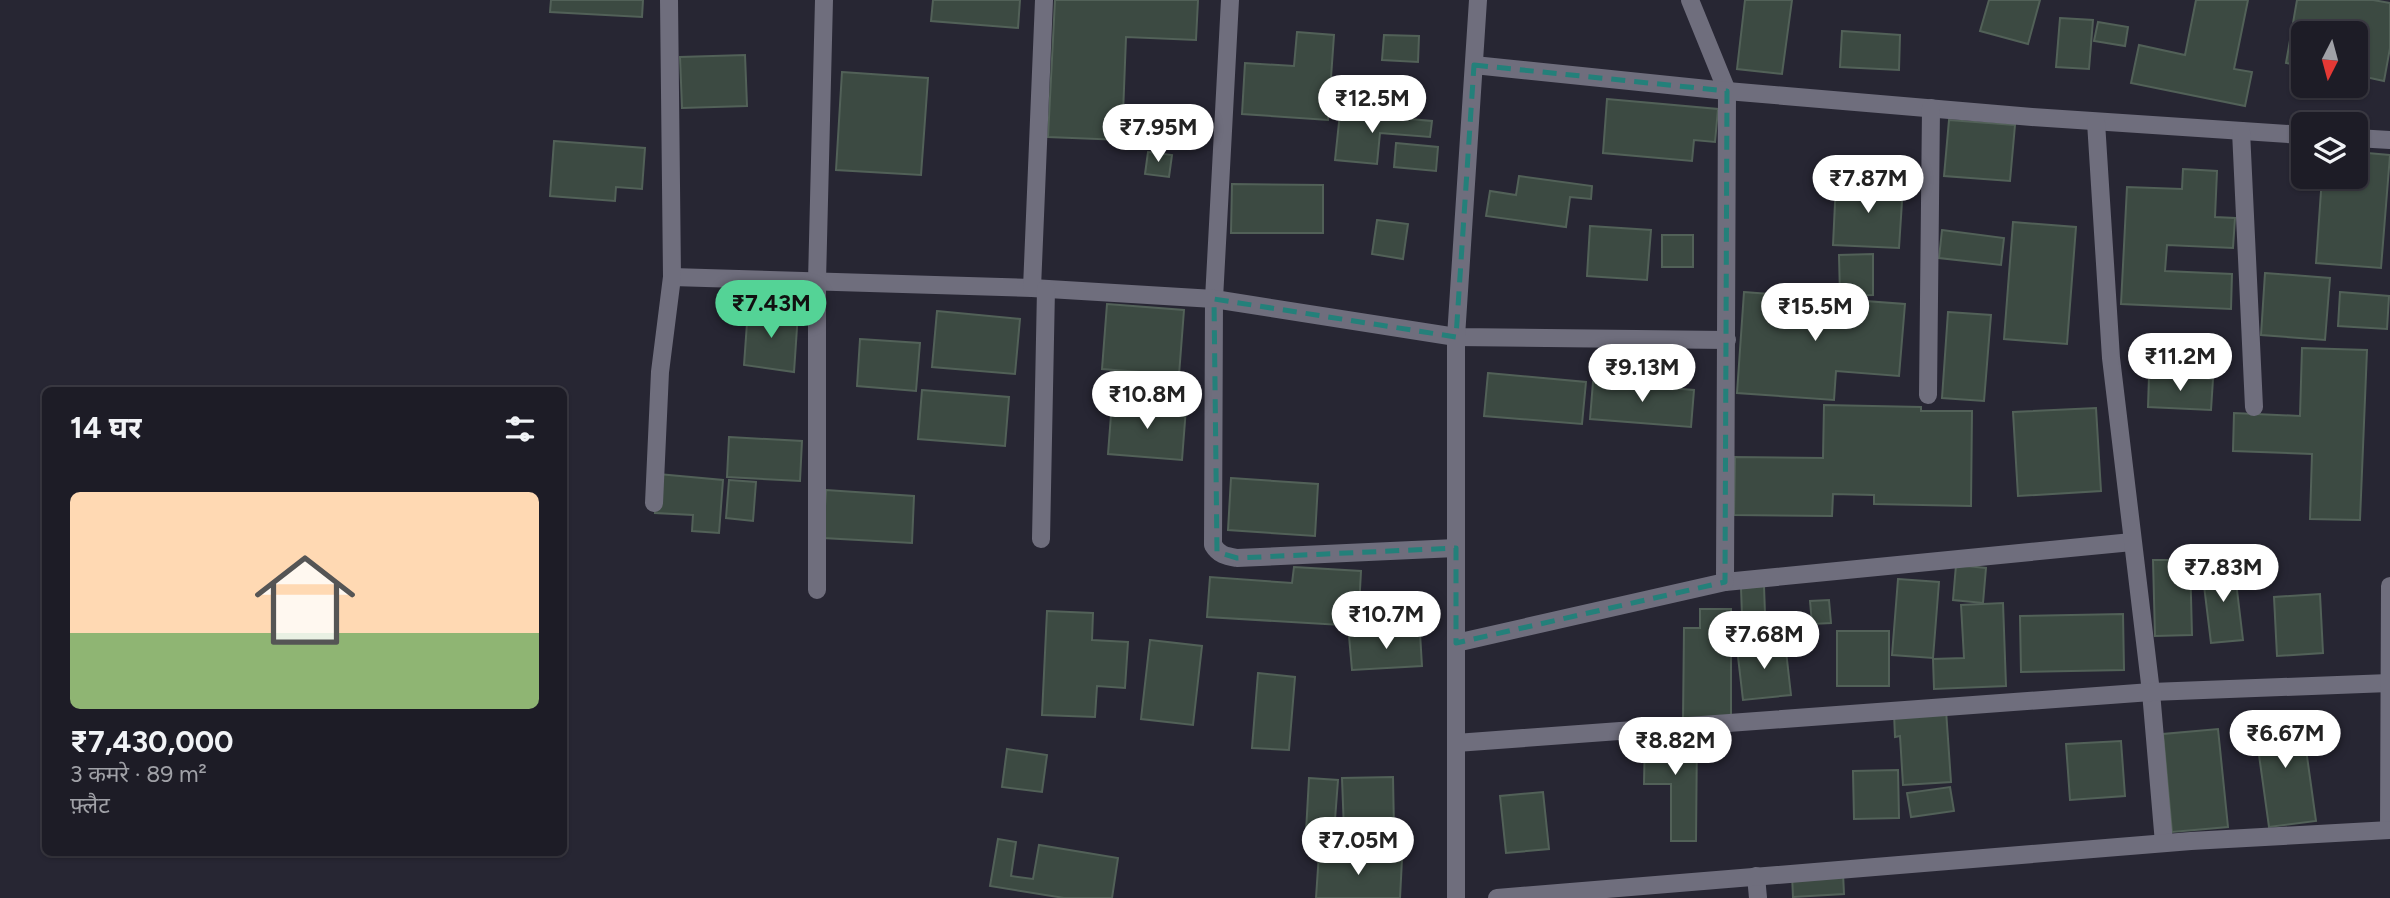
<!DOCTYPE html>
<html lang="hi">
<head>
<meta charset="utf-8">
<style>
	body { margin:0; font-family:Figtree,"Noto Sans Devanagari",sans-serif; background:#2a2932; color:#f1f3f6; height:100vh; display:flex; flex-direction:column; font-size:26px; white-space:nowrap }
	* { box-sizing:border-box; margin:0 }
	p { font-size:23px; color:#a0a1a7 }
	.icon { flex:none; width:38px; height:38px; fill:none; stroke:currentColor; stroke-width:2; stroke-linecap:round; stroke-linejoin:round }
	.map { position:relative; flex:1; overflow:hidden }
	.panel { position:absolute; left:42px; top:387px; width:525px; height:469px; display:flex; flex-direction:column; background:#1d1c26; border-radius:10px; box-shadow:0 2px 5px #0004,0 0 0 2px #3b3a43 }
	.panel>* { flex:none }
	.needle { width:46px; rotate:186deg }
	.fabs { position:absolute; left:2291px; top:21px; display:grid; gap:14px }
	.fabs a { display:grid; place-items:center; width:77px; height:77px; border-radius:10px; background:#1d1c26; box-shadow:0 2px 5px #0004,0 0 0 2px #3b3a43; font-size:35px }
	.price { position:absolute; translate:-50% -60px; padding:0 16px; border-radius:24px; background:#fff; color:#222; font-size:23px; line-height:46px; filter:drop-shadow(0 2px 4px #0008) }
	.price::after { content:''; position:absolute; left:50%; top:42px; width:21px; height:16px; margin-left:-10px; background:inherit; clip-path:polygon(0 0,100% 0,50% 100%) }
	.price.on { background:#54d396; color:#111 }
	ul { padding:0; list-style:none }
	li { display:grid; align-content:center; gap:14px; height:371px; padding:0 28px }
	li span { display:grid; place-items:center; height:217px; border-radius:10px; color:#555 }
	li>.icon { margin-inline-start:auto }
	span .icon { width:126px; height:126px; fill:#fffc; stroke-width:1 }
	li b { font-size:30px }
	h2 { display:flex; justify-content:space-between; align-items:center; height:84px; padding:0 28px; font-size:30px }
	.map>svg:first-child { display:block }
</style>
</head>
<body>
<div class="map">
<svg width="2390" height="898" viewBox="0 0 2390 898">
	<rect width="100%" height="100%" fill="#272633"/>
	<g fill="#3c4a42" stroke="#526158" stroke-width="2">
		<path d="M551,0H643L642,17L550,12Z"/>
		<path d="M933,0H1020L1018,28L931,21Z"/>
		<path d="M1055,0H1198L1196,40L1126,37L1122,140L1048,137Z"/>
		<path d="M1745,0H1792L1782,74L1737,69Z"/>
		<path d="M1989,0H2040L2028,44L1980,31Z"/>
		<path d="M2196,0H2248L2234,69L2252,72L2245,106L2131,83L2139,45L2185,55Z"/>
		<path d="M2297,0H2373L2390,3V48L2384,81L2356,75V33H2303V66L2286,63Z"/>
		<path d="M2060,18L2093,20L2089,69L2056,67Z"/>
		<path d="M2098,22L2128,27L2125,46L2094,41Z"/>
		<path d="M1842,31L1900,35L1899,70L1840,67Z"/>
		<path d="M1297,32L1334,35L1328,120L1242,114L1245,63L1294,66Z"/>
		<path d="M1384,35L1419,36L1418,62L1382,60Z"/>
		<path d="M745,55L747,106L682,108L680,57Z"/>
		<path d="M842,72L928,78L921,175L836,170Z"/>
		<path d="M1607,99L1718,109L1715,142L1694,140L1692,161L1603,153Z"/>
		<path d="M1340,113L1432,121L1430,137L1380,133L1377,164L1335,160Z"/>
		<path d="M1949,120L2015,125L2010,181L1944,176Z"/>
		<path d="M554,141L645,148L642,189L616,187L615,201L550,196Z"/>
		<path d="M1396,143L1438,147L1436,171L1394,167Z"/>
		<path d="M1148,152L1172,155L1169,177L1145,174Z"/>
		<path d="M2356,152L2390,155L2381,268L2316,263L2322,177H2356Z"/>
		<path d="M2183,169L2217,171L2215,217L2235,218L2233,248L2167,245L2165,271L2232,274L2231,309L2121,304L2127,187L2182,189Z"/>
		<path d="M1519,176L1592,186L1591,199L1570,197L1566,227L1486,216L1490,191L1516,195Z"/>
		<path d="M1836,182L1903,186L1899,248L1833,245Z"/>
		<path d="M1232,184L1323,185V233H1231Z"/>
		<path d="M1377,220L1408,224L1403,259L1372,254Z"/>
		<path d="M2013,222L2076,227L2067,344L2004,339Z"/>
		<path d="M1590,226L1651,230L1647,280L1587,276Z"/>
		<path d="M1942,230L2004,238L2001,265L1939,258Z"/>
		<rect x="1662" y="235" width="31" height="32"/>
		<path d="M1873,254V295L1840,296L1839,255Z"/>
		<path d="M2265,273L2330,278L2325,340L2261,335Z"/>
		<path d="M1744,292L1905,304L1899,376L1836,371L1834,400L1737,393Z"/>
		<path d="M2340,292L2389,296L2387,329L2338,326Z"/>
		<path d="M1107,304L1184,310L1179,375L1102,369Z"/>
		<path d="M748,309L798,313L794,372L744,365Z"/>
		<path d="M937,311L1020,319L1015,374L932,367Z"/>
		<path d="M1948,312L1991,315L1984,401L1942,398Z"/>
		<path d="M860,339L920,343L916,391L857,386Z"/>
		<path d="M2302,348L2367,350L2360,520L2310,519L2312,454L2233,451L2234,413L2300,416Z"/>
		<path d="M1488,373L1586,382L1582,424L1484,416Z"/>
		<path d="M2149,376L2213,379L2211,410L2148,407Z"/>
		<path d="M1593,382L1694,390L1691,427L1590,419Z"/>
		<path d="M922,390L1009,397L1005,446L918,439Z"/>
		<path d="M1112,402L1186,408L1182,460L1108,454Z"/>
		<path d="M1824,405L1921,407V411H1972L1971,506L1874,504V495L1833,494L1832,516L1734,515L1735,457L1823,458Z"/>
		<path d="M2096,408L2101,491L2018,496L2013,412Z"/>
		<path d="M729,437L802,441L800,481L727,477Z"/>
		<path d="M658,474L723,480L719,533L692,531L693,515L655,513Z"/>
		<path d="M1231,478L1318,484L1315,536L1228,530Z"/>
		<path d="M729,480L756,482L753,521L726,518Z"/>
		<path d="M826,490L914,496L912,543L823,538Z"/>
		<path d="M2153,560H2190L2192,635L2155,636Z"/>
		<path d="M1956,565L1986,568L1983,603L1953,600Z"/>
		<path d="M2234,565L2243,640L2211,643L2202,569Z"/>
		<path d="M1294,567L1361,571L1358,626L1207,617L1210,577L1292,583Z"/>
		<path d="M1898,579L1939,582L1933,658L1892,655Z"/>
		<path d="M1764,586L1765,614L1742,615L1741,588Z"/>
		<path d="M2320,594L2323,653L2277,656L2274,597Z"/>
		<path d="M1829,600L1831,623L1812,624L1810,601Z"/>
		<path d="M2003,603L2006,686L1934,689L1933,659L1964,658L1961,605Z"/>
		<path d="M1700,609H1731V717L1683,722L1684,628H1700Z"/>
		<path d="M1047,611L1093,613L1092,640L1128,642L1125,688L1097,686L1095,717L1042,715Z"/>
		<path d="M2123,614L2124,670L2021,672L2020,616Z"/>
		<rect x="1837" y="631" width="52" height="55"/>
		<path d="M1420,633L1422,666L1352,670L1349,636Z"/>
		<path d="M1150,640L1202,646L1193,725L1141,719Z"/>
		<path d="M1785,642L1791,695L1743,700L1737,648Z"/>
		<path d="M1258,673L1295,677L1289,750L1252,748Z"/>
		<path d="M1946,710L1951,782L1903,785L1900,736L1895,737L1894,713Z"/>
		<path d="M2301,713L2316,821L2269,827L2254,719Z"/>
		<path d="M2218,729L2228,827L2172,832L2163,734Z"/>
		<path d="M1645,733H1697L1696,841H1671V784H1644Z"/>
		<path d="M2121,741L2125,796L2070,800L2066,744Z"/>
		<path d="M1007,749L1047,755L1042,792L1002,787Z"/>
		<path d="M1898,770L1899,818L1854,819L1853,771Z"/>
		<path d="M1393,777L1394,830L1344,831L1342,778Z"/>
		<path d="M1309,778L1338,780L1334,833L1306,832Z"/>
		<path d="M1950,787L1954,811L1911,817L1907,793Z"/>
		<path d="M1543,792L1549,849L1506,853L1500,796Z"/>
		<path d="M998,839L1016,842L1011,876L1033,879L1039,845L1118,858L1112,898H1064L990,886Z"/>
		<path d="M1319,853L1402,859L1400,898H1316Z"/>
		<path d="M1843,873L1844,894L1793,897L1792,875Z"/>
	</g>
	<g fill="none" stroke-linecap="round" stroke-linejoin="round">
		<path stroke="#6f6e7d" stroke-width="18" d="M1756,876L1758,898"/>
		<g stroke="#6f6e7d" stroke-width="18">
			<path d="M1230,0L1214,299L1213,545C1219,555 1226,556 1237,558L1456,548"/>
			<path d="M1690,0L1727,91L1725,582L2132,542"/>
			<path d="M1474,65L1727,91L2032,117L2303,135"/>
			<path d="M2096,122L2111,358L2151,692L2164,843"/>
			<path d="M2241,131L2254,407"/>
			<path d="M2356,138L2390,140"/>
			<path d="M672,277L1032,288L1214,299L1456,337L1727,340"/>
			<path d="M1032,288L1044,0"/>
			<path d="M1928,395L1931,108"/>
			<path d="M654,503L660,372L672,277L669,0"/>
			<path d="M1041,539L1046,289"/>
			<path d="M817,590V281L824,0"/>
			<path d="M1456,643L1725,582"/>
			<path d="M1456,743L2151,692L2389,683"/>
			<path d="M2389,830L2390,586"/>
			<path d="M1456,898V337L1478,0"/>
			<path d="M1497,898L2191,841L2390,830"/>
		</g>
	</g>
	<path fill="none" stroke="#24807a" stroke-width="5" stroke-dasharray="14 9" stroke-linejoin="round" d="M1474,65L1727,91L1725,582L1456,643V548L1237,558L1217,552L1214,299L1456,337Z"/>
</svg>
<div class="fabs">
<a><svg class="needle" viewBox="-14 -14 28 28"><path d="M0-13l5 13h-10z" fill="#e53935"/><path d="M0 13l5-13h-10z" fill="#a0a1a7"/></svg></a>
<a><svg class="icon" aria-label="layers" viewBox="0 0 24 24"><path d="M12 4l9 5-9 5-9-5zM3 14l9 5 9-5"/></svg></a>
</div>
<b class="price" style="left:1372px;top:135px">₹12.5M</b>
<b class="price" style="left:1158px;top:164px">₹7.95M</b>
<b class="price" style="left:1868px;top:215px">₹7.87M</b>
<b class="price on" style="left:771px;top:340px">₹7.43M</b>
<b class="price" style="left:1815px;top:343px">₹15.5M</b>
<b class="price" style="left:2180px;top:393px">₹11.2M</b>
<b class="price" style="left:1642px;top:404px">₹9.13M</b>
<b class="price" style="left:1147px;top:431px">₹10.8M</b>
<b class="price" style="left:2223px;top:604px">₹7.83M</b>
<b class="price" style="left:1386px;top:651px">₹10.7M</b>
<b class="price" style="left:1764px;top:671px">₹7.68M</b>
<b class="price" style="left:2285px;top:770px">₹6.67M</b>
<b class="price" style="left:1675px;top:777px">₹8.82M</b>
<b class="price" style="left:1358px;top:877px">₹7.05M</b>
<section class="panel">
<h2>14 घर<svg class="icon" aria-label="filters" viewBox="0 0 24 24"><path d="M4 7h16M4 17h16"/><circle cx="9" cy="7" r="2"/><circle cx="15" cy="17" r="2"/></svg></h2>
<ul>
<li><span style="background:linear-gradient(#ffd9b3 65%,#8fb573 0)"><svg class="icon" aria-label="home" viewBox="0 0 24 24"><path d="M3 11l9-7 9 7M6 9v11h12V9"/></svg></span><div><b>₹7,430,000</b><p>3 कमरे · 89 m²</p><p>फ़्लैट</p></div></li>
</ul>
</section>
</div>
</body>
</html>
